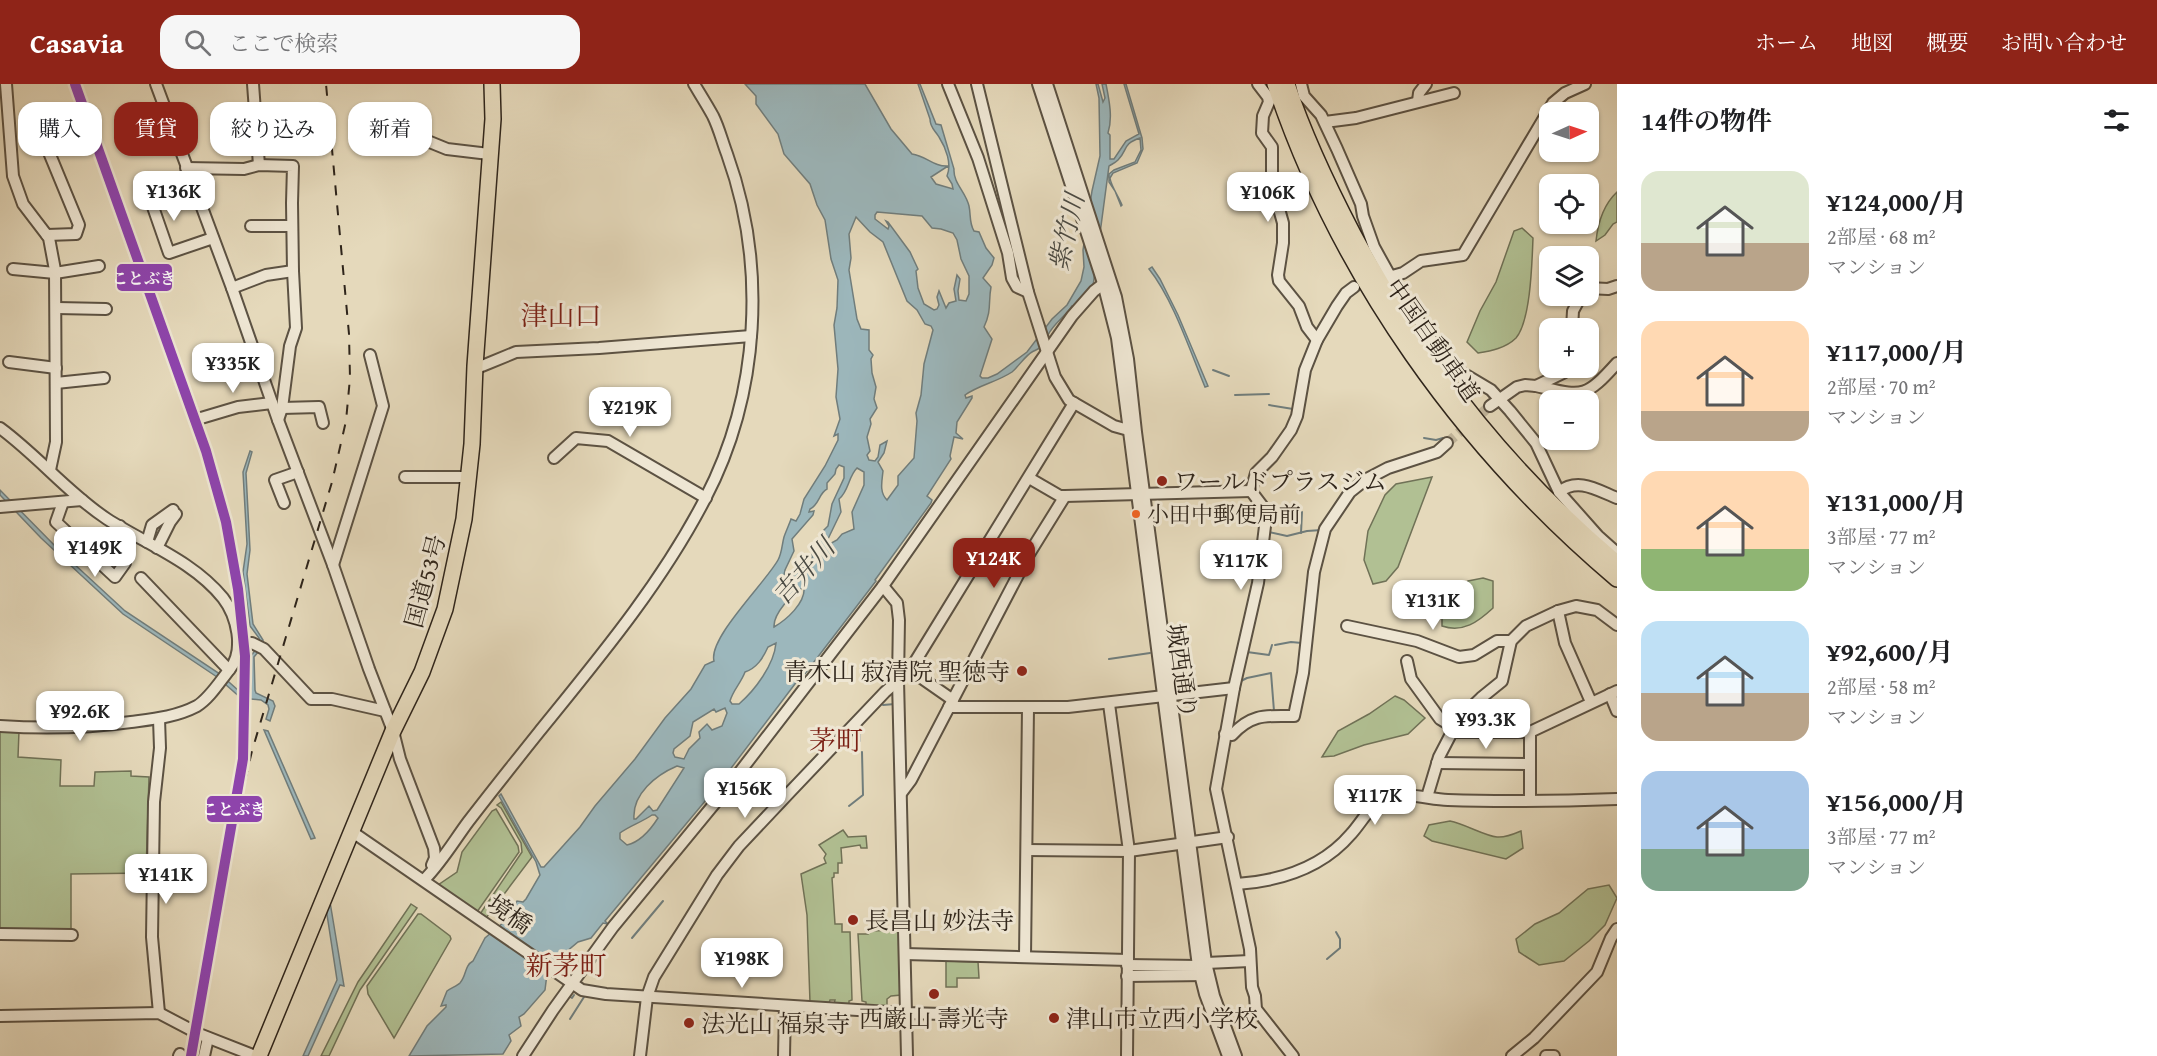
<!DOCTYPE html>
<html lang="ja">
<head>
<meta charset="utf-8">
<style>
	body { margin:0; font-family:"Gentium Book Plus","Noto Serif JP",serif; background:#f6f6f6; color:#202124; height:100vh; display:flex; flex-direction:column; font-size:22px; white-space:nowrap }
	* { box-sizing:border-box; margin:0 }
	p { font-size:20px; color:#757577 }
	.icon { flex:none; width:33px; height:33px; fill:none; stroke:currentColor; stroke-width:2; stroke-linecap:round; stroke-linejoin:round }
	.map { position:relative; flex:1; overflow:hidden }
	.sheet { display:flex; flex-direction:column; background:#fff; width:540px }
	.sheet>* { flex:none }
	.guide { position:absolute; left:18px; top:18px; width:570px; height:54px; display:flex; gap:12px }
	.needle { width:39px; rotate:87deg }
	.tools { position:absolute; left:1539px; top:18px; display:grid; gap:12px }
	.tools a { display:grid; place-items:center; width:60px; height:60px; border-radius:12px; background:#fff; box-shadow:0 2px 4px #0004; font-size:30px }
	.price { position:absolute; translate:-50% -51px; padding:0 14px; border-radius:12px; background:#fff; color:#222; font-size:20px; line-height:39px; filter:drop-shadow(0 2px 3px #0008) }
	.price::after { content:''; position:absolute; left:50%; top:36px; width:18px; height:14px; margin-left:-9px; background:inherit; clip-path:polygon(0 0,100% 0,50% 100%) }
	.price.active { background:#8f2418; color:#fff }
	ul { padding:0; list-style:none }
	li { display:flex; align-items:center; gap:18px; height:150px; padding:0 24px }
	li span { display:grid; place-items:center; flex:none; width:168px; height:120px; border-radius:18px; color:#555 }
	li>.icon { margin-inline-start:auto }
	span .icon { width:72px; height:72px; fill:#fffc; stroke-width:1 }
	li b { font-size:26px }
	h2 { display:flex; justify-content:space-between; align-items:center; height:72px; padding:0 24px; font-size:26px }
	.chip { padding:0 21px; border-radius:18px; background:#fff; box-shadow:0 2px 4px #0004; font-size:21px; line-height:54px }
	.chip.active { background:#8f2418; color:#fff }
	header { display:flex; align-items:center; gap:36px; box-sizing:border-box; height:84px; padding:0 30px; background:#8f2418; color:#fff }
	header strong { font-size:28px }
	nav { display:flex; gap:33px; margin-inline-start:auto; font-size:21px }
	.search { width:420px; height:54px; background:#f6f6f6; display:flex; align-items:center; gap:15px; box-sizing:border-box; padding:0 21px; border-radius:18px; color:#757577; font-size:22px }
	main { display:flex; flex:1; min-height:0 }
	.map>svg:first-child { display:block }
</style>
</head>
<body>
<header>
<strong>Casavia</strong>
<div class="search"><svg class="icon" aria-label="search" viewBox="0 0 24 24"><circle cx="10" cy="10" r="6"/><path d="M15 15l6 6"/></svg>ここで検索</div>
<nav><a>ホーム</a><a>地図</a><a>概要</a><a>お問い合わせ</a></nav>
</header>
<main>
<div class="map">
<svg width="1617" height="972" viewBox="0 0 1617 972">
	<rect width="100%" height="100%" fill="#e5d9bb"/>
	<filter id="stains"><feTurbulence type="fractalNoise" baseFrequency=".00333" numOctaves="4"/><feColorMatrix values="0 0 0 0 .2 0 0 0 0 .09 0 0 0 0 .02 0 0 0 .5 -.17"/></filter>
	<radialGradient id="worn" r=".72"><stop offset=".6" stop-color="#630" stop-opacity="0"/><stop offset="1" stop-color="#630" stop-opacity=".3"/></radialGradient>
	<g fill="#b1c093" stroke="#707257" stroke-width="1.5">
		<path d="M1617,108V138L1613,140L1605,151L1596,157C1598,138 1603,121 1617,108Z"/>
		<path d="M1522,144L1533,154C1532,177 1531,236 1516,254C1506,264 1491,267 1478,269L1467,258L1480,227L1496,198L1514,147Z"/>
		<path d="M1432,393L1398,483L1386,497L1373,500L1364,476L1368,447L1385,411L1396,400Z"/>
		<path d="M1483,494L1493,497V524C1478,538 1463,549 1442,542V526L1452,512L1468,497Z"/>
		<path d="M1395,612L1404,616L1425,634L1408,650L1364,661L1334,672L1322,673L1338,647L1369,630Z"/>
		<path d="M0,646L19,647L18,673L61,676L60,702H94L95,688L131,687V692L149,693L146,789L71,790V847H0Z"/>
		<path d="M501,718L532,773L486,834L480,830L522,768L521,759L501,724L497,721Z"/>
		<path d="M496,725L518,762L519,768L477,828L438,801L457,788L462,768L492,727Z"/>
		<path d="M1450,737C1465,740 1485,752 1497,753C1505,754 1514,750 1521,747L1523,764L1506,775L1432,757L1424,752L1429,741Z"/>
		<path d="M843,746L848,753L866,752L867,764H861L860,761L841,764L842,779H838V789H834V793L832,794L835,840H842V848H850L852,916L849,917V920H834L835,916H830L829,919L810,918L807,831L801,790L826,779L824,774L826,770L819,761Z"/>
		<path d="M1609,801L1617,814L1605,841L1589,857L1564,877L1539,881L1519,868L1516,855L1535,840L1559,829L1588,805Z"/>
		<path d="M411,820L417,824L360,906L329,972H321L358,898Z"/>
		<path d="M418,830H421L450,852L451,855L394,954L368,910L367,902Z"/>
		<path d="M899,846L901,911L891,912L887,915V923L866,922V918L862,917L858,850H868V847Z"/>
		<path d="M946,877L978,878L979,894H957V903H946Z"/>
	</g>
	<g fill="#9cb7bc" stroke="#707d7c" stroke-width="1.5" fill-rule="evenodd">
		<path d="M745,0H865L891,45L912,70C926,72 934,83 948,82L931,93L936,100L953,105L952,100L947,92C952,80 946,64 939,53C935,46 930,44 930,35L918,0H920L936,40L941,41L954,85C953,99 966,108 969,122C971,131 969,139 974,147L979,148L986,164L994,174L992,181L983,194L991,203C988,219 992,226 984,243L992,255L980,292L982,294H988L997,290L1027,268L1052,235L1067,221L1081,197L1084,183L1083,166L1092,107L1100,72L1099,14L1096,0H1098L1103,18L1105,14L1102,0H1106C1109,15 1113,34 1108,49L1110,51V75H1114L1126,57L1139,50L1124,0H1126L1142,54L1143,65L1137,79L1113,89L1110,94C1111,102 1119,113 1122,121L1121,122L1115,107L1109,98V90L1114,86L1135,78L1141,66L1140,54C1122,60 1128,66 1118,76C1115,79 1112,80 1109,82L1093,202L1076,225L1072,222C1065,233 1054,239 1048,251L1050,254C1046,262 1040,264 1032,268C1026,271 1018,283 1012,288C997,298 979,301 965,311L966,314L972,312V314L957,338L956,349L963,355L954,353L950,372L951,375L927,412L932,416L931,419L875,496L876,497L804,591L801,592L716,704L605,837L608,840L603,839L591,854L578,858L553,879L547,890L545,906L524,930L519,933L521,942L509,951L511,957L503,970L409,972L427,942L446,923V921L441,922L447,907C451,904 457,902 460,899C467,891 464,882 473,877L485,854L504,838L517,817L523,818L526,815L540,791L536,778L499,712L501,710L541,783H544L580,743L595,722L635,675L665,634L691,605L705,581L714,577C708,554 766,498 778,476C782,469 782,460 784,453C786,447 789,441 791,435L796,437L800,430L804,415L825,382L838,356V350L834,352L840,335L836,313L838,285L834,241L837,224L838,196L831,175L825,136L817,121L810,100L784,70L778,50L756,20V12ZM877,128L922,132L932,144L941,145L953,149L957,156L961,175L969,192V210L966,217L959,216L958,207L960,195L957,191L954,205L956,217L949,219L946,224L939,207L937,213L939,221L937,225L934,226L924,220L918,204L916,187L918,185L910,168L888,138L886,137L889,142L888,145L875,135V131ZM856,133L870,148L883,158L907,217L917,226L925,240L931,242L933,246L924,280L921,311L916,329L917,337L914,374L898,392V401L887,416C879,408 882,397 883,387L878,378L884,369L887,357L880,361L878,373L875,377L869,376L867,371L870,367L867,353L871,340L870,335L877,324L874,315L876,303L872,289L871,275L873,271L869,266V246L861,245L857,235L849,186L851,174L849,150ZM839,381L844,383V394L832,420L828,442L823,447L812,469V475L789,496H783L785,486L794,467L792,455L813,431L814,427L809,428L810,425C819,421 819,409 827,405V399L835,390L836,385ZM857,384L864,388V401L852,428L854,445L842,450L837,456L828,461L827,457L841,428L839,415C849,407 848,393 857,384ZM804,503C806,519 786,536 774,543C773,530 793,508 804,503ZM776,559C774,581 755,606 739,620H732L730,617C733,606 741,599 745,588C757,584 763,574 768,563ZM725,624L727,629L722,642L712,646L707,640L699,648L700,654L689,665L684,675L675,673L673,669L674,665L690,652L693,638L714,625L716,628ZM677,682L684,684L657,726L653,727L649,722L636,735H634C632,710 656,691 677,682ZM652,731H655L658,734C651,745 640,758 627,761L620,755V749C629,742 642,738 652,731Z"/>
		<path d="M1152,183L1160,195L1178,231L1208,302L1205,303C1190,267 1173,215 1149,185Z"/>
		<path d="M250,367L252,368L246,389L250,466L247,490L253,540L263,556V562L254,573L255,606L256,609L273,617L275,622L270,637L266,635L269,625L268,621L261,616L241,614L217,593L123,530L41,454L0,411V406L59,466L125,527L220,590L239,607L249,608L251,605L250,573L260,560L259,554L250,542L243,488L247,460L243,388Z"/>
		<path d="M264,646L268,647L315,754L311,755Z"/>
		<path d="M330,818L344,902L340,901L308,972H303L337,896L326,824Z"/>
	</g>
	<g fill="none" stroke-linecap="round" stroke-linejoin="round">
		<g stroke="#707d7c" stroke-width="2">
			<path d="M1213,286L1229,292"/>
			<path d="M1235,311L1269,310"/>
			<path d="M1269,321L1293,325"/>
			<path d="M1424,354L1436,356L1443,354"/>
			<path d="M1269,448L1287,452L1307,447L1322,446"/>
			<path d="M1301,449L1302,428"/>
			<path d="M1275,561L1291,558L1302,559"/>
			<path d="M1247,568L1269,571L1272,561"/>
			<path d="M1109,575L1150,569"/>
			<path d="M1238,612L1241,597L1247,594L1271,589L1274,627"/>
			<path d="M883,621L895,620"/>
			<path d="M860,657V646"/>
			<path d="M849,722L863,711L862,668"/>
			<path d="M632,854L663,817"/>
			<path d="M1327,875L1340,864V855L1336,848"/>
			<path d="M567,911L572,914L574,911"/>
			<path d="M570,935L584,913"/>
		</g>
		<path stroke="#c1b59b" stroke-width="10" stroke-dasharray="10 5" stroke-linecap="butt" d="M1447,359L1490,322"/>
		<defs>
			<g id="minor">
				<path d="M6,0L13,92L23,120L49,154L55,186L56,358L50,386"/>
				<path d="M156,0L232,204L278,336L333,481L369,585L393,647L400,675L434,764L435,774L432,781"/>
				<path d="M253,0L259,81"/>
				<path d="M948,0L978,74L1008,169L1012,194L1017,203L1028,208"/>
				<path d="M977,0L1028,208L1055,293L1069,316L1114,342L1132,347"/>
				<path d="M1038,0L1103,199L1117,254L1198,882L1205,910L1228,972"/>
				<path d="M1047,0L1116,213L1128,275L1136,348L1206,879L1214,912L1236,972"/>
				<path d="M1258,0L1268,13L1269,18L1263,32L1262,49L1272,63V100L1283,139V159L1278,191L1279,197L1299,222L1307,243L1317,256"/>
				<path d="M1301,0L1304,12L1321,31L1337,65L1361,120L1363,132L1374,163L1405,219L1422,241L1441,271L1454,284L1491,306L1510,327L1536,359L1559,408L1598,452L1617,469"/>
				<path d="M1418,17L1419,9L1426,0"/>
				<path d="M1325,38L1356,34L1454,9"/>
				<path d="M41,49L79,141L76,150L47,151"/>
				<path d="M420,54L447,65L489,70"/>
				<path d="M133,57L172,43"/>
				<path d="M186,84L244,85L259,81L293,82L292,119L293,187L266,191L232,204"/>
				<path d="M145,100L169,169L213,154"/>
				<path d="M251,142H292"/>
				<path d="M13,185L55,189L99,182"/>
				<path d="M1385,194L1403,189L1421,177L1463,171L1553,19L1565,9L1585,0"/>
				<path d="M1588,204L1608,205L1617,202"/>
				<path d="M57,224L106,225"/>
				<path d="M1572,244L1573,227L1581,212"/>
				<path d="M9,278L56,284"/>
				<path d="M475,282H482L516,268L599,264L751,252"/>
				<path d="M56,299L104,294"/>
				<path d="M1536,302C1582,312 1584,316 1617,279"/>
				<path d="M1490,322L1517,303L1525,301L1536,302L1563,289L1570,284"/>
				<path d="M282,324L319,323L323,339"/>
				<path d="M201,334L238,323L272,319"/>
				<path d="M278,336L282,324L290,262L296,244L293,187"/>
				<path d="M0,344C38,372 68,409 107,435C146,460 193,477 223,514C237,532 245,566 230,585C220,597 210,614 197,622C176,633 154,635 131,638C87,644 45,645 0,642"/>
				<path d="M554,374L576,354L608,357L706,414"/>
				<path d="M405,393H468"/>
				<path d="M1029,394L1060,412H1065L1251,407"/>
				<path d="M1251,407L1267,428L1266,434L1258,499L1234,604L1216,705L1250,865L1252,903L1255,912L1256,925L1293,972"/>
				<path d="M1251,407L1256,389L1272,373L1291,346L1297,332L1305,286L1317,256L1337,222L1346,209L1354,203"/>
				<path d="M1559,408C1578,393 1597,406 1617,414"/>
				<path d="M63,418L56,438L115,493L125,479L104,458"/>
				<path d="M284,419L275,396L298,388"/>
				<path d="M0,423L82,416"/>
				<path d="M147,458L152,441L173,426"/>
				<path d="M157,464L170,438L176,430"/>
				<path d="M92,471L120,442"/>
				<path d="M333,481L383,322L370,271"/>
				<path d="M141,494L229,586"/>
				<path d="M883,502L897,519L899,536L898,596L907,972"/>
				<path d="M1558,527L1565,559L1591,618"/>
				<path d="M1347,542L1417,557L1459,573L1474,571L1497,557H1511"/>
				<path d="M238,560L252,559L264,565L311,615H332L385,627"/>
				<path d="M1407,577L1411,595L1440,635L1450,641L1452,648"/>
				<path d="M910,586L953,616"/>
				<path d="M1610,610L1617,627"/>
				<path d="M1109,620L1129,767L1127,972"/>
				<path d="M949,623H1068L1234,604"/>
				<path d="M159,635L160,664L154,718L152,853L159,929"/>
				<path d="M1451,643L1481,614L1502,597L1511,557L1526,542L1558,527L1576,522L1597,526L1617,541"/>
				<path d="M1225,650L1232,651C1252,629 1267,632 1294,632L1303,589L1314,488L1325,445L1350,408L1365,396L1388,384L1437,368L1447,359"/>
				<path d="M1437,679L1530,680"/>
				<path d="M902,708L911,696L1029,470L1065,412"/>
				<path d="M1427,713L1439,673L1452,648H1530"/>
				<path d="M1530,716V648L1617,607"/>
				<path d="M351,747L582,906L606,910L905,929L981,931"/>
				<path d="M1027,766L1129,767L1228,753"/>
				<path d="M424,796C441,779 454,757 468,738C491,708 515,678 539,648C599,574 661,500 705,415C760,310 767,181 727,70C722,57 719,44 713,32C707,21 700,10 694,0"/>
				<path d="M1237,800C1280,797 1322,784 1351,750C1362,738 1369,722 1385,715C1407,707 1426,715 1448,716C1504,718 1561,717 1617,715"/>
				<path d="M0,850L72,851"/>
				<path d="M905,870L1128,876"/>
				<path d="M1025,873L1028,624"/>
				<path d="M1127,881L1198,882L1206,879L1250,877"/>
				<path d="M1127,892L1206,891"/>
				<path d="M0,932L159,929L199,950L255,972"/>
				<path d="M179,972L180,970"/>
				<path d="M204,972L208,954"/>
				<path d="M523,972L553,926L613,843L729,702L883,502L1072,232L1094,207L1107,197"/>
				<path d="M640,972L647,913L654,893L717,791L739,762L788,710L885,608L910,586L1074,319"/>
				<path d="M784,972L785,922"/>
				<path d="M1512,972L1534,954L1597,888L1611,854L1617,845"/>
				<path d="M1546,972H1554"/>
			</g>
			<g id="highway">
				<path d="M1275,0C1339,192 1463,365 1617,495"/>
				<path d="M1287,0C1304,52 1328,102 1353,150C1420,275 1508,388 1617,479"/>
				<path d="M259,972L393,647L422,588L445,525L464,435L472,360L475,282L493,35L492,0"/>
			</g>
		</defs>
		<use href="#minor" stroke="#5c5243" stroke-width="14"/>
		<use href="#highway" stroke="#2f251b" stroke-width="18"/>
		<use href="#minor" stroke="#eee6d3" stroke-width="10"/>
		<use href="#highway" stroke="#e5d9bb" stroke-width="15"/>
		<path stroke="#2f251b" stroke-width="2" stroke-dasharray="10 10" stroke-linecap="butt" d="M195,972L241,714L252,667L332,398L346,337L350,294L349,250L326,0"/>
		<defs>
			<path id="rail-1" d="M75,0L206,367L226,438L238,505L245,572L243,675L191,972"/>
		</defs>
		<use href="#rail-1" stroke="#eee6d3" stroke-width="15"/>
		<use href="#rail-1" stroke="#8e44ad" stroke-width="10"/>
	</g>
	<g fill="#8f2418" stroke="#eee6d3" stroke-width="2">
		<circle cx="1162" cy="397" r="6"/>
		<circle cx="1022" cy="587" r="6"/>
		<circle cx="853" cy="836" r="6"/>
		<circle cx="934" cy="910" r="6"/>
		<circle cx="1054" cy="934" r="6"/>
		<circle cx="689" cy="939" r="6"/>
	</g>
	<circle fill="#f26522" stroke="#eee6d3" stroke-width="2" cx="1136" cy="430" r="5"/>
	<g text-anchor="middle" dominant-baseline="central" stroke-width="6" stroke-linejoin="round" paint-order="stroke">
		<g font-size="22" fill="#2f251b" stroke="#eee6d3" text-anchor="start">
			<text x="1147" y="430">小田中郵便局前</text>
		</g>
		<g font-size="24" fill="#2f251b" stroke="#eee6d3">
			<text transform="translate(1433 256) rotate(55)">中国自動車道</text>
			<text transform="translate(425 497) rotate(-75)">国道53号</text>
			<text transform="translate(1182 587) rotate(82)">城西通り</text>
			<text transform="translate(510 830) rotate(35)">境橋</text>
		</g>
		<g font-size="24" fill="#2f251b" stroke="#eee6d3" text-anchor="start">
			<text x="1174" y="397">ワールドプラスジム</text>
			<text x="1010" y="587" text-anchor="end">青木山 寂清院 聖徳寺</text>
			<text x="865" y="836">長昌山 妙法寺</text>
			<text x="934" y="934" text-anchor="middle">西巌山 壽光寺</text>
			<text x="1066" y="934">津山市立西小学校</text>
			<text x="701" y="939">法光山 福泉寺</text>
		</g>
		<g font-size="26" font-style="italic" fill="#4a4a43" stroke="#eee6d3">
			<text transform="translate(1066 148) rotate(-77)">紫竹川</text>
			<text transform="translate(803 487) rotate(-48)">吉井川</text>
		</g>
		<g font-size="27" fill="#7a1f14" stroke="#eee6d3">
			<text x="561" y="231">津山口</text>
			<text x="836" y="656">茅町</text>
			<text x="566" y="881">新茅町</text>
		</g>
	</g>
	<g stroke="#eee6d3" stroke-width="2">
		<rect x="116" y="179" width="57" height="29" rx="6" fill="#8e44ad"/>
		<rect x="206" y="711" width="57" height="28" rx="6" fill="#8e44ad"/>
	</g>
	<g font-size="16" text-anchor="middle" font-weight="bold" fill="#fff">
		<text x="144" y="200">ことぶき</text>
		<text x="234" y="731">ことぶき</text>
	</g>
	<rect width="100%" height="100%" filter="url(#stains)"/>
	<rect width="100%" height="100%" fill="url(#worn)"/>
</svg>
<div class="tools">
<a><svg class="needle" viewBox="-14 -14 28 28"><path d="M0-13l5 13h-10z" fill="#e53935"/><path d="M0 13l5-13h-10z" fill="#757577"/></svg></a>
<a><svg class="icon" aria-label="locate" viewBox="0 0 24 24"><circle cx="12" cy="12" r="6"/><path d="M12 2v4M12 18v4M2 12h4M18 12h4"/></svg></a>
<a><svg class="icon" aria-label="layers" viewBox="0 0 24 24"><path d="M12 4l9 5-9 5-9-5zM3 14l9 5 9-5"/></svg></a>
<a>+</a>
<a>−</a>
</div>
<b class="price" style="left:174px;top:138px">¥136K</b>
<b class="price" style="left:1268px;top:139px">¥106K</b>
<b class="price" style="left:233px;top:310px">¥335K</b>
<b class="price" style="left:630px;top:354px">¥219K</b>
<b class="price" style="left:95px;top:494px">¥149K</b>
<b class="price active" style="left:994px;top:505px">¥124K</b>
<b class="price" style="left:1241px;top:507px">¥117K</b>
<b class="price" style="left:1433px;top:547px">¥131K</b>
<b class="price" style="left:80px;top:658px">¥92.6K</b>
<b class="price" style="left:1486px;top:666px">¥93.3K</b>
<b class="price" style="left:745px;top:735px">¥156K</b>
<b class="price" style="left:1375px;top:742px">¥117K</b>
<b class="price" style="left:166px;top:821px">¥141K</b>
<b class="price" style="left:742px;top:905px">¥198K</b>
<div class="guide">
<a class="chip">購入</a>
<a class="chip active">賃貸</a>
<a class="chip">絞り込み</a>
<a class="chip">新着</a>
</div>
</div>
<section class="sheet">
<h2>14件の物件<svg class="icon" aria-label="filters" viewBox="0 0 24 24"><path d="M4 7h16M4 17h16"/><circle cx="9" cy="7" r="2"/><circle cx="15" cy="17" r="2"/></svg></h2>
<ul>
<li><span style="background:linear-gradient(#dfe7d0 60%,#b9a48a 0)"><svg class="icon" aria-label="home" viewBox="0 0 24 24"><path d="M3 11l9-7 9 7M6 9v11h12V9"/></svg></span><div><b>¥124,000/月</b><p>2部屋 · 68 m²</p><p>マンション</p></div></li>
<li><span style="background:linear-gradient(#ffd9b3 75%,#b9a48a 0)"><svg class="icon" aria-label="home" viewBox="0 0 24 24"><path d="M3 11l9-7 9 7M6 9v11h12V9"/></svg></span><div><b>¥117,000/月</b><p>2部屋 · 70 m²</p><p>マンション</p></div></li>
<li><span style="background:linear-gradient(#ffd9b3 65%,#8fb573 0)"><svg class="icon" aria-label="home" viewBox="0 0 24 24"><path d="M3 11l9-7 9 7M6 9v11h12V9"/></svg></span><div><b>¥131,000/月</b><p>3部屋 · 77 m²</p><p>マンション</p></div></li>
<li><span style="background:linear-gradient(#bfe0f5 60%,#b9a48a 0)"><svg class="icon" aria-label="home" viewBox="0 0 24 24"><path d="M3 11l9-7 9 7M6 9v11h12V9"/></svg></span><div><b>¥92,600/月</b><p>2部屋 · 58 m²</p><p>マンション</p></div></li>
<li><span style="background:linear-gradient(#a9c7e8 65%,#7fa58c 0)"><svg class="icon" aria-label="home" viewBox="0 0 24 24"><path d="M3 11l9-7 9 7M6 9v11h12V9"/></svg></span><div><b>¥156,000/月</b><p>3部屋 · 77 m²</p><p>マンション</p></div></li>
</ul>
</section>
</main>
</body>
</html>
